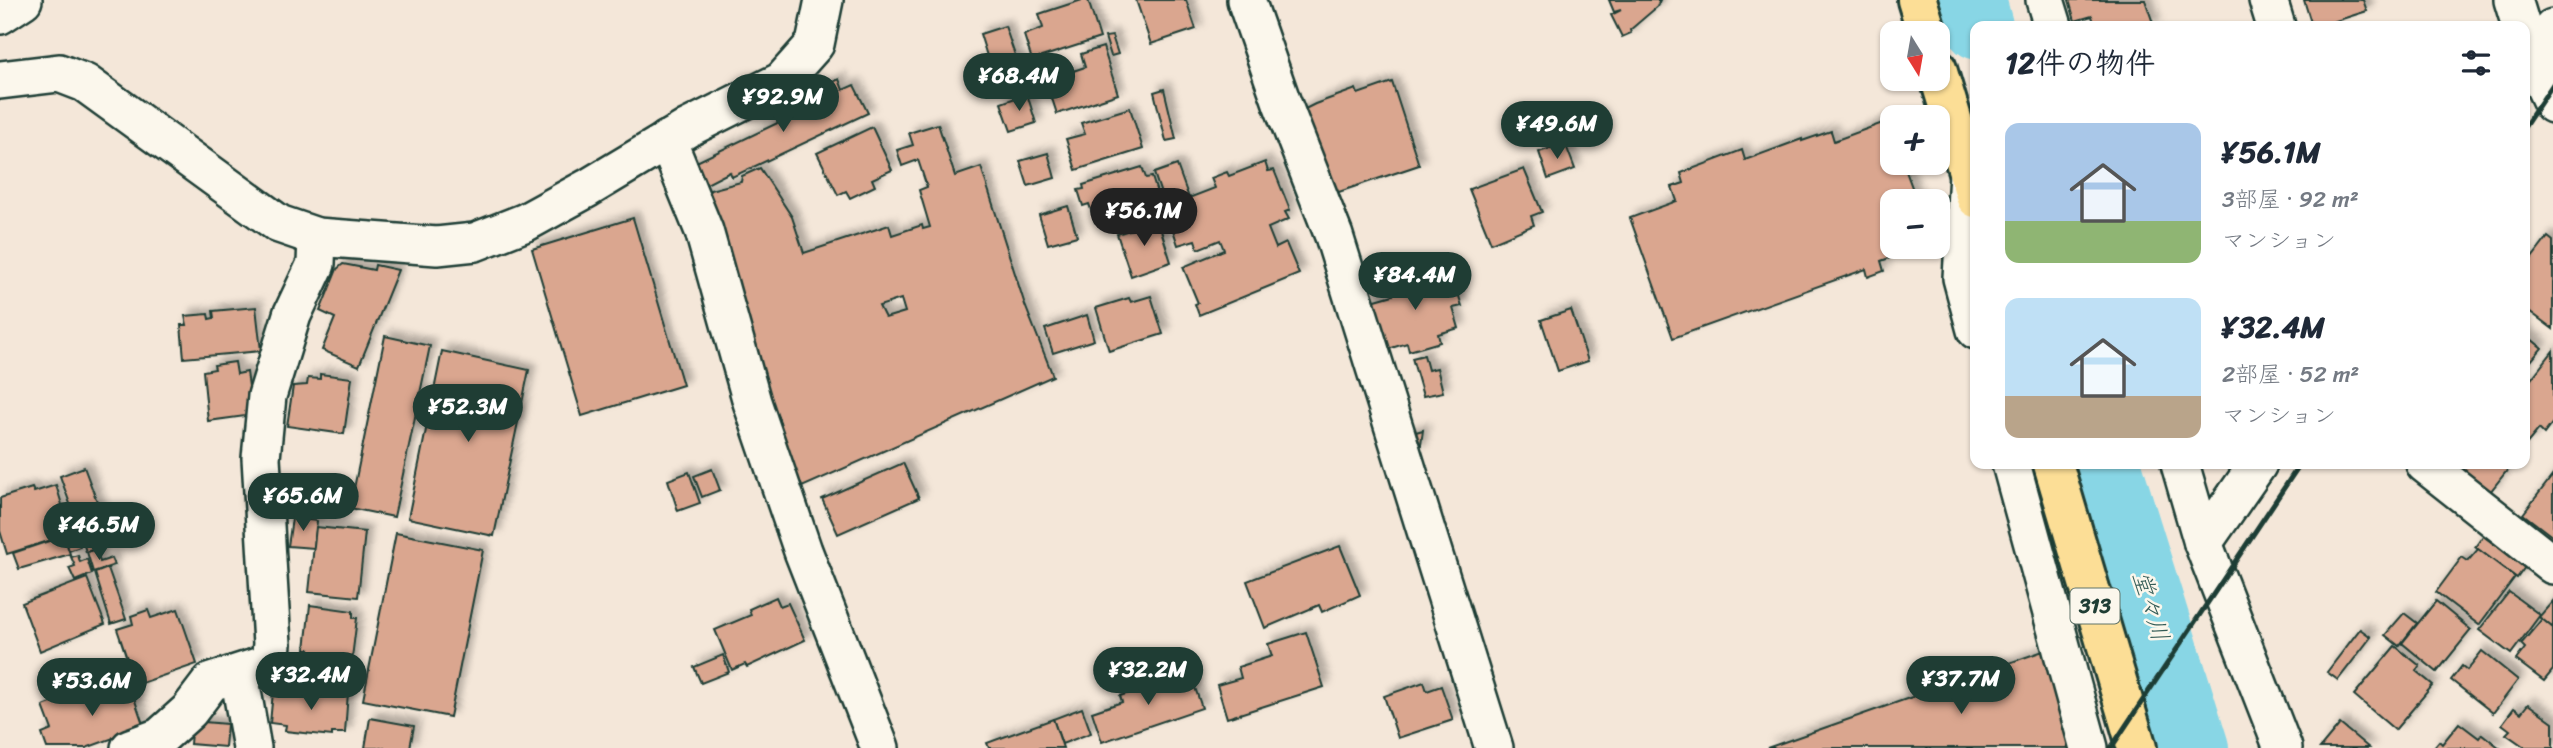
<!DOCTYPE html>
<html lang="ja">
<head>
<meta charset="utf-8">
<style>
	body { margin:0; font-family:Sriracha,"Klee One",sans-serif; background:#f2f2f3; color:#1f2937; height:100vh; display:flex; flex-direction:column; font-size:26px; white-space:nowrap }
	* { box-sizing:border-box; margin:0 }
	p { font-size:23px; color:#747a83 }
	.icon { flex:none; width:38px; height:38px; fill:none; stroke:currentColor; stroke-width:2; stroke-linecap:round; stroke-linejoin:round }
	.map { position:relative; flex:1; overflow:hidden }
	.sheet { position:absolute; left:1970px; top:21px; width:560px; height:448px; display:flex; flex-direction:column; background:#fff; border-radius:14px; box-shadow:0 2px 5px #0004 }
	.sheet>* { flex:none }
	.needle { width:46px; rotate:169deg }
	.buttons { position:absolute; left:1880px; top:21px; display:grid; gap:14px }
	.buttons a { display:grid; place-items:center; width:70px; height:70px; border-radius:14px; background:#fff; box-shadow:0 2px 5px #0004; font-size:35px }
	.price { position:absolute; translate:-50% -60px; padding:0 16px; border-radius:24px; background:#1f3d34; color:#fff; font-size:23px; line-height:46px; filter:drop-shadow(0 2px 4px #0008) }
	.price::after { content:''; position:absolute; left:50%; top:42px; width:21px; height:16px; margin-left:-10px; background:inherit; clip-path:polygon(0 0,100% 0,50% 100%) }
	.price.on { background:#222; color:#fff }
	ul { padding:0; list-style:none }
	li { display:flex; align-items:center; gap:21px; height:175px; padding:0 35px }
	li span { display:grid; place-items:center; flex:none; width:196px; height:140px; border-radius:14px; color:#555 }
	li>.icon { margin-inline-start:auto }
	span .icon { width:84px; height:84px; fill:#fffc; stroke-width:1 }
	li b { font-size:30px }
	h2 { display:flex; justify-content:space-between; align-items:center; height:84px; padding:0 35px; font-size:30px }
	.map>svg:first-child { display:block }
</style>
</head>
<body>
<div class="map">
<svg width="2553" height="748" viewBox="0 0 2553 748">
	<defs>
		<filter id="shadow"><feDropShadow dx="6" dy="-6" stdDeviation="3.5" flood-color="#0004"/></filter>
	</defs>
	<rect width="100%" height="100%" fill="#f4e7d9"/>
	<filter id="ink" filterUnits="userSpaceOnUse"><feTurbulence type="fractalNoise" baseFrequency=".0143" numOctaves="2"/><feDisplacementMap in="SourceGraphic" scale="14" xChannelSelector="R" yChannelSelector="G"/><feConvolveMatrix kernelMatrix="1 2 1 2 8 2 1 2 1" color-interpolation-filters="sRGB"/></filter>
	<g filter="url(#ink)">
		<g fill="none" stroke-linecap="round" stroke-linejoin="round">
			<g stroke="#88d6e5" stroke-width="68">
				<path d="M1972,0L1979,26"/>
				<path d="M2107,464L2195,748"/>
			</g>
		</g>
		<g fill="#daa68f" stroke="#1f3d34" stroke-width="2" fill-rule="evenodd" filter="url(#shadow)">
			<path d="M1082,0H1088L1100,38L1032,60L1024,35L1043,28L1039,14Z"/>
			<path d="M1136,0H1186L1196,29L1151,44Z"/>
			<path d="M1609,0H1660L1657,7L1630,30L1631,33L1622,37L1611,15L1621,10L1614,12Z"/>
			<path d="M2069,0H2145L2154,26H2095L2092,16L2075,21Z"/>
			<path d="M2304,0H2363L2367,11L2320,26H2312Z"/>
			<path d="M1005,26L1019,67L993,75L980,34Z"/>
			<path d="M1112,36L1118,54L1111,56L1105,37Z"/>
			<path d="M1103,47L1118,94L1057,114L1046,80L1085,67L1081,54Z"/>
			<path d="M839,79L843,90L854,85L868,113L732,177L730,172L697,189L686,167L815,105L809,94Z"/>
			<path d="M1392,82L1419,165L1315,200L1285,119L1315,104L1356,89L1358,94Z"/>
			<path d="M1164,89L1176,139L1166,141L1154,92Z"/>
			<path d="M1027,94L1036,123L1011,131L1001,103Z"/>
			<path d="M1130,108L1143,149L1076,170L1066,139L1085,134L1081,123Z"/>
			<path d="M1888,121L1892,132V163H1903L1917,201H1892V247H1921L1881,261L1884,271L1868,277L1866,269L1673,338L1630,218L1677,201L1672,187L1684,183L1681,173L1742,150L1745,160L1802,139V141L1831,131L1834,141Z"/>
			<path d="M938,124L955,176L981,167L1025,305L1053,376L784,495L695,194L741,182L742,176L760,168L792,217L804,253L889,225L892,235L922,225L923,229L930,227L919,190L927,187L918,160L902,166L897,150L913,145L909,133ZM901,299L905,312L885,318L879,306Z"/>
			<path d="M872,127L892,170L872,179L875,186L850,198L846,191L838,195L817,153Z"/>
			<path d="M1565,143L1575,169L1548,179L1539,152Z"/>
			<path d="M1048,153L1055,178L1028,186L1020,161Z"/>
			<path d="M1265,162L1268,171L1274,170L1290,210L1285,212L1289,219L1268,228L1276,248L1286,243L1299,274L1199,315L1195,304L1198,303L1183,267L1224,250L1220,240L1198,249L1195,240L1178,245L1154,173L1177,165L1189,198L1215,188L1211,178L1227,172L1229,176Z"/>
			<path d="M1142,167L1146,178L1152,177L1159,199L1153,202L1155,209L1134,216L1132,210L1095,222L1089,204L1083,206L1078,190L1084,189L1083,185Z"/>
			<path d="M1524,169L1542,212L1531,216L1534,225L1491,243L1469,189Z"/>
			<path d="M1068,206L1077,236L1048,244L1039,215Z"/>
			<path d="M633,218L683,385L582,416L532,249Z"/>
			<path d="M1158,221L1171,262L1131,276L1117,234Z"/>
			<path d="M2548,237L2553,241V329L2525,308V267Z"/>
			<path d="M343,264L374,270L375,265L398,270L359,366L322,350L335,318L320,311L337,269Z"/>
			<path d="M1443,270L1444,276L1452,274L1462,306L1453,308L1459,328L1438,334L1440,342L1409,351L1407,343L1379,352L1365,303L1393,295L1390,286Z"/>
			<path d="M1151,296L1163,334L1109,351L1096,308L1129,298L1131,302Z"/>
			<path d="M256,307L261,351L184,358L181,325H187L185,316L208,314L209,319L214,318L213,311Z"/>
			<path d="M1571,310L1588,361L1558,371L1541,320Z"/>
			<path d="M1087,315L1094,340L1053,353L1045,329Z"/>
			<path d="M2525,334L2542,348L2525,368Z"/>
			<path d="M385,336L430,346L394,517L350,508Z"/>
			<path d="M442,351L529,370L494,536L408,518Z"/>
			<path d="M2553,351V422L2544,434L2539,429L2525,446V387Z"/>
			<path d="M1424,355L1428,370L1437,368L1443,392L1423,396L1412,358Z"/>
			<path d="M235,362L237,374L247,372L253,415L208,421L203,371L215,369L214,365Z"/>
			<path d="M320,374L352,378L344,434L287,426L293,386L307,385L308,378L320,379Z"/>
			<path d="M1423,430L1420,451L1398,437Z"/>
			<path d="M903,463L919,498L838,534L822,499Z"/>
			<path d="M2466,464H2512L2490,492L2461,470Z"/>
			<path d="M84,467L107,528L82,537L60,476Z"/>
			<path d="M712,469L720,490L702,497L694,476Z"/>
			<path d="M689,472L700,503L678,511L668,480Z"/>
			<path d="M2553,475V537L2523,514Z"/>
			<path d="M56,485L71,534L7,554L0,531V498L32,488L34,492Z"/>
			<path d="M292,518L317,521L314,548L288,546Z"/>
			<path d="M316,527L365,532L358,597L309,592Z"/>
			<path d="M105,532L109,545L86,552L82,539Z"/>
			<path d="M75,533L80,547L69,551L64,536Z"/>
			<path d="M396,533L483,550L450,717L363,700Z"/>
			<path d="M64,536L70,554L19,569L13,553Z"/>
			<path d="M2483,536L2525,567L2517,578L2475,547Z"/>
			<path d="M1340,546L1360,595L1322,612L1319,605L1265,628L1247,581Z"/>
			<path d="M96,549L100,562L112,558L115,565L93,572L87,552Z"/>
			<path d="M2478,549L2515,577L2479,625L2436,592L2462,557L2468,561Z"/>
			<path d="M78,555L80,562L87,559L92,574L75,581L69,568L75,566L71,557Z"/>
			<path d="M108,568L126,619L111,624L95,573Z"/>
			<path d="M87,578L105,624L40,651L22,603Z"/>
			<path d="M2509,592L2540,615L2511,654L2479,630Z"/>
			<path d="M776,597L780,606L788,603L805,640L747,667L745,664L732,670L715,630L751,615L749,609Z"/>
			<path d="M2436,601L2471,630L2437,672L2402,643Z"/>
			<path d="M2553,601V628L2539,617Z"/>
			<path d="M310,605L353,611V618H357L351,666L307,661L309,649H305Z"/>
			<path d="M178,609L197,664L136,685L117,629L133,624L131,616L148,610L151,618Z"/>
			<path d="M2404,613L2417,623L2399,646L2385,635Z"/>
			<path d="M2542,619L2553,628V670L2544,681L2516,660L2525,648L2521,644Z"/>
			<path d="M2360,629L2371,637L2338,680L2327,672Z"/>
			<path d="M1306,632L1324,687L1227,718L1217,685L1241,678L1238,667L1272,656L1268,644Z"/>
			<path d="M2395,646L2420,666L2416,671L2433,685L2395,730L2354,695Z"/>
			<path d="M2043,651L2074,748H1767Z"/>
			<path d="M2482,651L2518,680L2493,713L2451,680L2462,666L2467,670Z"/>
			<path d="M723,655L729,672L701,683L694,667Z"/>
			<path d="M1190,673L1202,708L1102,742L1092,712L1122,702L1120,696Z"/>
			<path d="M1424,682L1427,691L1441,686L1453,720L1398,738L1384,696Z"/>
			<path d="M129,683L144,727L86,748H47L42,734L52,730L43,706L97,686L100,694Z"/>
			<path d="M313,689L348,692L345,733H332V736L285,731L286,725L270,723L273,692L312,696Z"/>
			<path d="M2528,704L2553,722V748H2526L2506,734L2510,730L2502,724L2514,708L2521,713Z"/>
			<path d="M1082,708L1091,733L1062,744L1053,719Z"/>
			<path d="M370,718L414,726L410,748H365Z"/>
			<path d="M1053,719L1063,748H989L987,743Z"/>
			<path d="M192,721L227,724L225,747L190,744Z"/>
			<path d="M2459,723L2479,738L2482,734L2500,748H2433L2439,741L2442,744Z"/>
			<path d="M2340,724L2369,748H2320Z"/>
		</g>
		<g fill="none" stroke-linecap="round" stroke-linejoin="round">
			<defs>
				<g id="minor">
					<path d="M1246,0L1282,103L1334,236L1494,748"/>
					<path d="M2045,0L2053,26"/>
					<path d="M2268,0L2276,26"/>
					<path d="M2513,0L2521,26"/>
					<path d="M0,15L23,0"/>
					<path d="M2525,40L2532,60L2553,104"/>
					<path d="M2525,70L2553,28"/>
					<path d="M0,80L59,73L85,83L279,224L317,237L437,246L475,242L526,222L588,188L688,128L782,81L815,44L824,0"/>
					<path d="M667,140L704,231L752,402L803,551L880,748"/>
					<path d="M1968,173L1962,278L1976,330"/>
					<path d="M2011,464L2089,748"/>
					<path d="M2180,464L2203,543L2283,748"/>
					<path d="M2425,464L2553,565"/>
					<path d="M2203,543L2258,464"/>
					<path d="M239,674L252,748"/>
					<path d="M130,748L160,737L189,711L211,682L270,663L272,644L261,458L267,396L292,315L316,264L317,237"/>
				</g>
				<g id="highway">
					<path d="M1917,0L1927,33"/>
					<path d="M1937,69L1976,198"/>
					<path d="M2053,464L2137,748"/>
				</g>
			</defs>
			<use href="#minor" stroke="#1f3d34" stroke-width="42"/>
			<use href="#highway" stroke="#1f3d34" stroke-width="44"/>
			<use href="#minor" stroke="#fbf7ec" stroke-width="37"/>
			<use href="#highway" stroke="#fcde96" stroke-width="38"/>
			<g stroke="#1f3d34" stroke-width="5">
				<path d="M2525,126L2553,84"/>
				<path d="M2111,748L2300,464"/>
			</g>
		</g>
	</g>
	<g text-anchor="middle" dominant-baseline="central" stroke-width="5" stroke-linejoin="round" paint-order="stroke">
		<rect fill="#fbf7ec" stroke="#61756b" stroke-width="2" x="2070.5" y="588.5" width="49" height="35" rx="5"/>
		<g font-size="21" font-weight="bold" fill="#1f3d34">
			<text x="2095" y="606">313</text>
		</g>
		<g font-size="24" font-style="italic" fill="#345c57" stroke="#fbf7ec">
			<text transform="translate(2151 606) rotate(73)">堂々川</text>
		</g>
	</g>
</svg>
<div class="buttons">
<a><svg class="needle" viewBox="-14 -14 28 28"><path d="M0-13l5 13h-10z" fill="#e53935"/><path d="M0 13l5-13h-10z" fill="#747a83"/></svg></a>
<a>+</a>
<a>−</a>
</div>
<b class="price" style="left:1019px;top:113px">¥68.4M</b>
<b class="price" style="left:783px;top:134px">¥92.9M</b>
<b class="price" style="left:1557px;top:161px">¥49.6M</b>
<b class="price on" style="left:1144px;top:248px">¥56.1M</b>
<b class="price" style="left:1415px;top:312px">¥84.4M</b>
<b class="price" style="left:468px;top:444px">¥52.3M</b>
<b class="price" style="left:303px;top:533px">¥65.6M</b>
<b class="price" style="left:99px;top:562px">¥46.5M</b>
<b class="price" style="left:1148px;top:707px">¥32.2M</b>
<b class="price" style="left:311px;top:712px">¥32.4M</b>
<b class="price" style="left:1961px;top:716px">¥37.7M</b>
<b class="price" style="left:92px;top:718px">¥53.6M</b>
<section class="sheet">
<h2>12件の物件<svg class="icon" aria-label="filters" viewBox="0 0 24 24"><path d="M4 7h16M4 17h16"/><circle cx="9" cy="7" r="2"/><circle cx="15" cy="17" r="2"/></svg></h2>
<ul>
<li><span style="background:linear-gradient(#a9c7e8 70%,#8fb573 0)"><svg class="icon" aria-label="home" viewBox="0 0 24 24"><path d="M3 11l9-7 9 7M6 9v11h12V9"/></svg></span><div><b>¥56.1M</b><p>3部屋 · 92 m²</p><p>マンション</p></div></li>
<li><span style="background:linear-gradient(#bfe0f5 70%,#b9a48a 0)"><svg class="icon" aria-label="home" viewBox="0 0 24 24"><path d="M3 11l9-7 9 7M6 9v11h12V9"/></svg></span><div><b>¥32.4M</b><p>2部屋 · 52 m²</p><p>マンション</p></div></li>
</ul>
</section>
</div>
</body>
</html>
